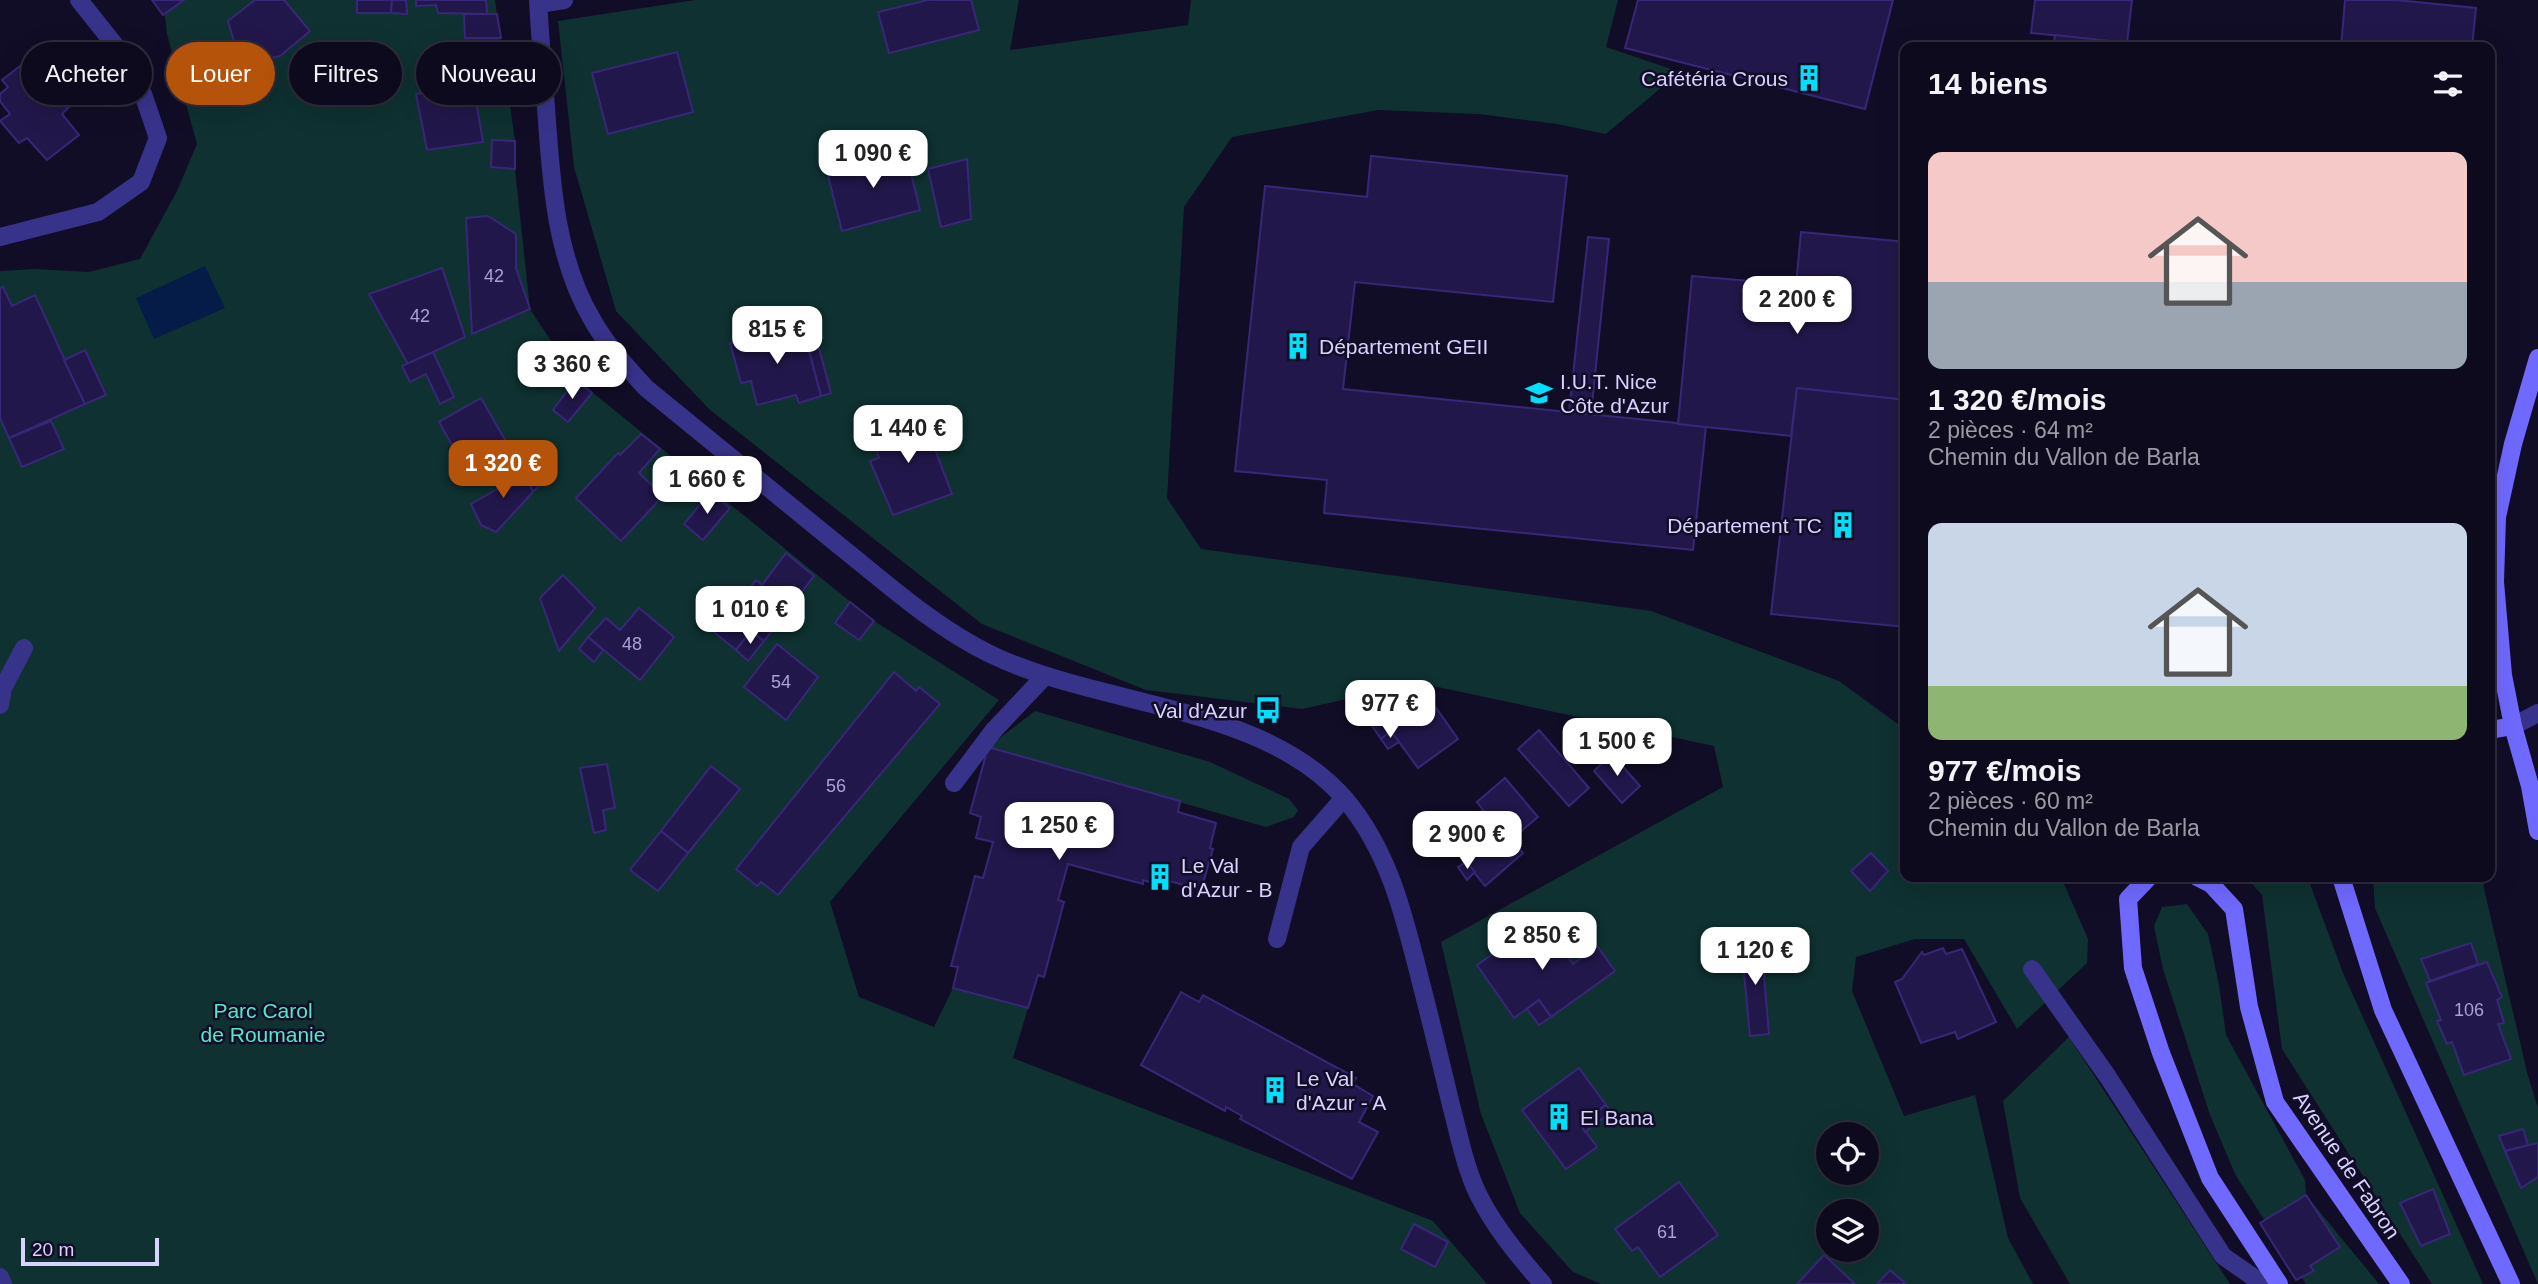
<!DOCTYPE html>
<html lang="fr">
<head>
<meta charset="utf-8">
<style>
	body { margin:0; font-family:Helvetica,sans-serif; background:#171326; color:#f1f3f6; height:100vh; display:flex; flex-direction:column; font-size:26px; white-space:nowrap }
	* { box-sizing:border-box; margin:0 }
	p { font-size:23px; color:#9b9aa4 }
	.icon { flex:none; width:38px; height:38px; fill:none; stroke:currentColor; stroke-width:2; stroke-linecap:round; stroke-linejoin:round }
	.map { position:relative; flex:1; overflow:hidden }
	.panel { position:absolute; left:1900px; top:42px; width:595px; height:840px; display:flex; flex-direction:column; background:#0e0a1d; border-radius:14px; box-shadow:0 7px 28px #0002,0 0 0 2px #2e2b3b }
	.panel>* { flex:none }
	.top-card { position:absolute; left:21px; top:42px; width:665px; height:63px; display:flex; gap:14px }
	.fabs { position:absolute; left:1816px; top:1122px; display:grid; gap:14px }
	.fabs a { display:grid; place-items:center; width:63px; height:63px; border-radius:50%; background:#0e0a1d; box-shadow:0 7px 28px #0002,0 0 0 2px #2e2b3b; font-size:35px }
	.scale { position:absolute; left:21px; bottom:18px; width:138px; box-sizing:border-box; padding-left:7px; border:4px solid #d8d2ff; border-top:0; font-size:19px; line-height:24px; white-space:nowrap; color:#d8d2ff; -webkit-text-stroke:5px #120d27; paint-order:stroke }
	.price { position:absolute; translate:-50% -60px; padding:0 16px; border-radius:14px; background:#fff; color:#222; font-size:23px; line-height:46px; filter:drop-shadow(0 2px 4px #0008) }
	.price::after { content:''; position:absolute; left:50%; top:42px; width:21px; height:16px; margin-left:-10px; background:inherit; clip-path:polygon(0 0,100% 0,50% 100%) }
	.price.on { background:#b45309; color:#fff }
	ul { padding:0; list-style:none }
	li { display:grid; align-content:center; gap:14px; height:371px; padding:0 28px }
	li span { display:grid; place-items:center; height:217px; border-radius:14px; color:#555 }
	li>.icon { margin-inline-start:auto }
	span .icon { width:126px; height:126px; fill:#fffc; stroke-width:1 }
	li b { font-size:30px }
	h2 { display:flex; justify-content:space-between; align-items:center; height:84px; padding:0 28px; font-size:30px }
	.pill { padding:0 24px; border-radius:32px; background:#0e0a1d; box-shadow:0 7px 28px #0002,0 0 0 2px #2e2b3b; font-size:24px; line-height:63px }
	.pill.on { background:#b45309; color:#fff }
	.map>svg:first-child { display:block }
</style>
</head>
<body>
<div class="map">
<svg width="2538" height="1284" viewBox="0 0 2538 1284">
	<rect width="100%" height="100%" fill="#120d27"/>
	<g fill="#0f3131" fill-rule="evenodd">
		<path d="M163,0H495L515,141V169L530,309L576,379L874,621L999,700L830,902L859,997L934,1027L953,988L1028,1008L1013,1058L1433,1221L1487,1284H0V271L34,269L89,272L140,259L177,191L197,144L167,34Z"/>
		<path d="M695,0H928L879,12L890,53L979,30L971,0H1019L1010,50L1188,25L1191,0H1618L1606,47L1680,72L1606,134L1557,124L1479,114L1378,110L1232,137L1184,207L1167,498L1201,549L1651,611L1839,681L1906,730V877H2061L2088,939L2087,963L2017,1029L1964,939H1915L1856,957L1852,991L1904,1116L1975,1095L2008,1238L2033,1284H1601L1573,1272L1520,1213L1481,1114L1441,942L1723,787L1714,746L1419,683L1302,709L1146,690L982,624L709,409L616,311L574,167L558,21ZM904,149L919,210L842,231L827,168ZM966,159L971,219L941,227L928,169ZM812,322L799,403L796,395L751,381L740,383L731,343ZM921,413L952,494L893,515L870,462L879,458L869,431ZM1829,1134H1867V1172H1829ZM1829,1211H1867V1250H1829Z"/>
		<path d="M1035,711L1210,762L1289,799L1298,810L1294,817L1266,827L988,747Z"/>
		<path d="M2246,877H2312L2310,884L2343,973L2483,1284H2432L2282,1049L2262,895Z"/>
		<path d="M2373,877H2483L2484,889L2528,1076L2538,1108V1284L2375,908Z"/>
		<path d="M2187,904L2208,934L2219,985L2226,1035L2305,1180L2306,1195L2379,1284H2306L2236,1176L2210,1115L2163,969L2154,926L2162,907Z"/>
		<path d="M2069,1037L2230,1284H2070L2020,1198L2003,1101Z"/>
	</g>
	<path fill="#051c48" d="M205,266L225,308L154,339L136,298Z"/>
	<g fill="#22174a" stroke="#382778" stroke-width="2">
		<path d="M152,0H184L163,15Z"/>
		<path d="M255,0H284L310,31L280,56L241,65L228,21Z"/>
		<path d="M357,0H392L391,13H357Z"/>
		<path d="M392,0H406L407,14L391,13Z"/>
		<path d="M416,0H486L487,14L438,13L436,5L416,6Z"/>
		<path d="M928,0H971L979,30L889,53L878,12Z"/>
		<path d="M1638,0H1893L1865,109L1625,48Z"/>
		<path d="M2035,0H2132L2127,43L2031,33Z"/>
		<path d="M2345,0H2396L2476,8L2472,47H2341Z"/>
		<path d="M464,14H497L501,38H465Z"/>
		<path d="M2055,35L2165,47H2053Z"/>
		<path d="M677,52L693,112L608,134L592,73Z"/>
		<path d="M24,63L45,86L51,81L71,105L62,114L79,135L47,160L27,138L19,143L0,121L10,114L0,101V94L8,87L2,80Z"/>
		<path d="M473,83L483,142L427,150L416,94Z"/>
		<path d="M492,140L515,141V169L491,167Z"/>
		<path d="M905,149L920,210L842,231L826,168Z"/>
		<path d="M1371,156L1567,176L1553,302L1355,282L1343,389L1706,426L1693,550L1324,513L1327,480L1235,471L1265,186L1367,197Z"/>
		<path d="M967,159L971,219L941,227L928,169Z"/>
		<path d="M488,216L516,234V268L530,309L472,334L466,218Z"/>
		<path d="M1801,232L1906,242V400L1797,388L1791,436L1678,424L1692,276L1796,285Z"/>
		<path d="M1588,237L1609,239L1591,414L1569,412Z"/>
		<path d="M442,268L465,337L408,364L369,294Z"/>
		<path d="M3,287L12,306L35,295L85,404L9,438L0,418V288Z"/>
		<path d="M812,322L831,393L821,396L802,325Z"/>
		<path d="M802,325L821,396L799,403L796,395L757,405L751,381L741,383L730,343Z"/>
		<path d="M85,350L106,395L85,404L64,360Z"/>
		<path d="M433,352L454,397L440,404L426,374L410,382L402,366Z"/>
		<path d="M576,379L592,393L568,422L553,410Z"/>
		<path d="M1797,388L1906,400V627L1771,614Z"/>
		<path d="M481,398L512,452L470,477L439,422Z"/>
		<path d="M921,413L952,494L893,515L870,461L879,458L869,431Z"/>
		<path d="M51,421L64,449L22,467L9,438Z"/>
		<path d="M641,434L660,449L639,473L663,496L621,541L576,498L618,453L620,455Z"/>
		<path d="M512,452L519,464L503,474L496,462Z"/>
		<path d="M540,453L552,472L533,492L519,464Z"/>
		<path d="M519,464L533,492L496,532L481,525L471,504L508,483L503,474Z"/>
		<path d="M710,492L730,508L703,540L684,524Z"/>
		<path d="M786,553L814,576L764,641L751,631L736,650L714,632L756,580L762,585Z"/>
		<path d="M563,575L595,608L559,651L540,598Z"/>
		<path d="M850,602L874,621L859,640L835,623Z"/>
		<path d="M639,608L674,637L640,680L588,637L606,618L620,630Z"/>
		<path d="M751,631L764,641L748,661L736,650Z"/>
		<path d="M588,637L603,650L594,662L579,649Z"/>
		<path d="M777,644L818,677L786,720L744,687Z"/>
		<path d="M894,672L916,691L919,687L940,704L778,895L761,882L757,886L736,869Z"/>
		<path d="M1410,691L1415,698L1425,692L1458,739L1418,768L1391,731L1381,739L1368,720Z"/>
		<path d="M1539,730L1589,788L1569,806L1518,749Z"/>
		<path d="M1391,731L1399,742L1388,749L1381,739Z"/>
		<path d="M988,747L1180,801L1178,812L1216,823L1210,848L1213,849L1201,890L1159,878L1157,884L1143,880V884L1068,864L1058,900L1064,902L1044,977L1038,975L1028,1008L953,988L958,967L951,966L975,876L983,878L993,842L976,838L981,817L970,813Z"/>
		<path d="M1612,754L1640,786L1622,803L1594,771Z"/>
		<path d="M607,764L615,808L603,810L606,830L594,833L580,768Z"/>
		<path d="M711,766L740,789L688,853L661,831Z"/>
		<path d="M1505,778L1538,817L1512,839L1523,853L1485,886L1449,841L1483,810L1477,802Z"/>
		<path d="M661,831L688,853L658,891L630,870Z"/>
		<path d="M1871,853L1888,871L1870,891L1851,871Z"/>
		<path d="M1466,862L1475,872L1467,880L1458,867Z"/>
		<path d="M1542,920L1573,964L1597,946L1615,971L1551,1017L1539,1000L1514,1018L1477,965Z"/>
		<path d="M1761,940L1769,1034L1750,1036L1741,941Z"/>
		<path d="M2471,943L2478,964L2430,981L2421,959Z"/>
		<path d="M1943,948L1946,954L1962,949L1996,1022L1958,1039L1955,1032L1921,1043L1895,982L1902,979L1922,952L1924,955Z"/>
		<path d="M2487,962L2502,997L2497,1000L2504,1023L2498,1024L2511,1059L2464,1075L2452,1042L2447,1044L2437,1021L2441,1020L2426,983Z"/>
		<path d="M1181,992L1199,1002L1203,995L1356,1078L1353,1084L1373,1096L1359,1122L1378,1132L1352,1179L1240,1119L1242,1116L1226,1107L1225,1111L1141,1065Z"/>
		<path d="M1539,1000L1551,1017L1539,1025L1527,1009Z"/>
		<path d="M1579,1068L1606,1105L1580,1124L1597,1147L1566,1169L1522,1110Z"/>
		<path d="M1606,1105L1611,1112L1585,1132L1580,1124Z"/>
		<path d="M2523,1129L2528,1145L2505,1151L2499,1136Z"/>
		<path d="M2538,1143V1177L2521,1188L2505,1151Z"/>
		<path d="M1679,1182L1718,1235L1660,1277L1638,1247L1632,1251L1615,1229Z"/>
		<path d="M2433,1189L2450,1234L2421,1246L2400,1203Z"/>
		<path d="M2306,1195L2340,1247L2310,1266L2314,1271L2296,1280L2260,1223Z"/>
		<path d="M1414,1224L1448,1242L1435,1267L1401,1249Z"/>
		<path d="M1824,1255L1855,1284H1797Z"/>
		<path d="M1890,1270L1906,1284H1877Z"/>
	</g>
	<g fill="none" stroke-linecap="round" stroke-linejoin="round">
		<g stroke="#38338a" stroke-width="18">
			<path d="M0,705L3,688L24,648"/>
			<path d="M2513,726L2538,713"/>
			<path d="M954,783L994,730L1044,677"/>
			<path d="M1277,939L1301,847L1344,798"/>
			<path d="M2032,969L2108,1077L2223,1256L2263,1284"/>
			<path d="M0,1277L3,1284"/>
		</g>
		<g stroke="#38338a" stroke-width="18">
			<path d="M538,0C540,36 543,72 546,107C551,179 555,258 593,321C607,346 627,367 646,388C709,440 773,491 836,543C885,582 934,627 990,654C1099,707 1263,704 1345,799C1389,851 1404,915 1420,979C1431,1021 1441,1063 1451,1105C1459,1135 1465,1168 1479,1196C1495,1228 1519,1257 1543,1284"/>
			<path d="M539,4L564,0"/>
			<path d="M0,237L98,212L141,182L158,138L143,94L118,49L79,0"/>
		</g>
		<g stroke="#7069ff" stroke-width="18">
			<path d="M2538,358L2513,444L2497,517L2495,582L2503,675L2513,726L2530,786L2538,831"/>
			<path d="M2490,730L2513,726"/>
			<path d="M2149,877L2128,899L2133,968L2161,1053L2210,1178L2279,1284"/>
			<path d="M2197,877L2211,884L2234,909L2249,1007L2275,1102L2401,1284"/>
			<path d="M2341,877L2383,1010L2511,1284"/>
		</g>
	</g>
	<defs>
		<symbol id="building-bare" viewBox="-9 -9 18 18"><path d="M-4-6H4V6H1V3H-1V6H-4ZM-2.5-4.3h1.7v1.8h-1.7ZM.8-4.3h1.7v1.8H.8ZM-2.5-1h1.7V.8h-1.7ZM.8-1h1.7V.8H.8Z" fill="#00e0fd" stroke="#120d27" stroke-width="2.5" paint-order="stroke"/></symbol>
		<symbol id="university-bare" viewBox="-9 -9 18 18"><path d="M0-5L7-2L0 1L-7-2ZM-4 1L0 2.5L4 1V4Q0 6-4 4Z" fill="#00e0fd" stroke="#120d27" stroke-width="2.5" paint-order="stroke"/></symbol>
		<symbol id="bus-bare" viewBox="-9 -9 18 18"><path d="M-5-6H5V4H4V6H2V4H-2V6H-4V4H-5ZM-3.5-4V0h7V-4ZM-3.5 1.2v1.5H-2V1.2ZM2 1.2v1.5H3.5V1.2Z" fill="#00e0fd" stroke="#120d27" stroke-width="2.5" paint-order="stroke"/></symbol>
	</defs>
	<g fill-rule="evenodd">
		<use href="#building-bare" x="1790" y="59" width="38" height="38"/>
		<use href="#building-bare" x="1279" y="327" width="38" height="38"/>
		<use href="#university-bare" x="1520" y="374" width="38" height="38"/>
		<use href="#building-bare" x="1824" y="506" width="38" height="38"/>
		<use href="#bus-bare" x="1249" y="691" width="38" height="38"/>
		<use href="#building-bare" x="1141" y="858" width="38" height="38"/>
		<use href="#building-bare" x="1256" y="1071" width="38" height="38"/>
		<use href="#building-bare" x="1540" y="1098" width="38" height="38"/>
	</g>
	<g text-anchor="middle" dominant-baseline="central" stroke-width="5" stroke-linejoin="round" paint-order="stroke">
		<g font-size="18" fill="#aaa3d2">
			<text x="494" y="276">42</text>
			<text x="420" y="316">42</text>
			<text x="632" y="644">48</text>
			<text x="781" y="682">54</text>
			<text x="836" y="786">56</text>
			<text x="2469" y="1010">106</text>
			<text x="1667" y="1232">61</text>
		</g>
		<g font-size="21" fill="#d8d2ff" stroke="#120d27" text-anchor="start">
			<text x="1788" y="78" text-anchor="end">Cafétéria Crous</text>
			<text x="1319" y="346">Département GEII</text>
			<text x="1560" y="381">I.U.T. Nice<tspan x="1560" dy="24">Côte d'Azur</tspan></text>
			<text x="1822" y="525" text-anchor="end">Département TC</text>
			<text x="1247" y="710" text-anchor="end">Val d'Azur</text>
			<text x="1181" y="865">Le Val<tspan x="1181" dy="24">d'Azur - B</tspan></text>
			<text x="1296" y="1078">Le Val<tspan x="1296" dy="24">d'Azur - A</tspan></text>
			<text x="1580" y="1117">El Bana</text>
		</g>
		<g font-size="21" fill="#52ebc7" stroke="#120d27">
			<text x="263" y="1010">Parc Carol<tspan x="263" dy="24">de Roumanie</tspan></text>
		</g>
		<g font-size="21" fill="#d8d2ff" stroke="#120d27">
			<text transform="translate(2347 1165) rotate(56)">Avenue de Fabron</text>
		</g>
	</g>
</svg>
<div class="fabs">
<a><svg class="icon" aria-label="locate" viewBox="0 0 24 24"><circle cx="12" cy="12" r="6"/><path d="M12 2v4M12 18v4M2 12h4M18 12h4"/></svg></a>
<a><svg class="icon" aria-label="layers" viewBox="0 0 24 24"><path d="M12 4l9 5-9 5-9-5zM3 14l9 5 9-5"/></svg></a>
</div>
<div class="scale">20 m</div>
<b class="price" style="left:873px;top:190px">1 090 €</b>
<b class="price" style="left:1797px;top:336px">2 200 €</b>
<b class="price" style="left:777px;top:366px">815 €</b>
<b class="price" style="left:572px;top:401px">3 360 €</b>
<b class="price" style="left:908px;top:465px">1 440 €</b>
<b class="price on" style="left:503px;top:500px">1 320 €</b>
<b class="price" style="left:707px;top:516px">1 660 €</b>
<b class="price" style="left:750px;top:646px">1 010 €</b>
<b class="price" style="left:1390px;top:740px">977 €</b>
<b class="price" style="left:1617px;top:778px">1 500 €</b>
<b class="price" style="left:1059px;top:862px">1 250 €</b>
<b class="price" style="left:1467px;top:871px">2 900 €</b>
<b class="price" style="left:1542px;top:972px">2 850 €</b>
<b class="price" style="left:1755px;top:987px">1 120 €</b>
<div class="top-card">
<a class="pill">Acheter</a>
<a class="pill on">Louer</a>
<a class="pill">Filtres</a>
<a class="pill">Nouveau</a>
</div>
<section class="panel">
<h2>14 biens<svg class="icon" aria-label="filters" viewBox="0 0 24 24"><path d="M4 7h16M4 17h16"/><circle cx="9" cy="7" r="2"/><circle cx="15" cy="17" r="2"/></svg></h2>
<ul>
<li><span style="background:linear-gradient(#f6c9c9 60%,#9aa5b1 0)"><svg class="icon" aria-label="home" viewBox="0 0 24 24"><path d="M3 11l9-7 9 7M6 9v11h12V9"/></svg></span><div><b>1 320 €/mois</b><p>2 pièces · 64 m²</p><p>Chemin du Vallon de Barla</p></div></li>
<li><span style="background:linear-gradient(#c9d6e8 75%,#8fb573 0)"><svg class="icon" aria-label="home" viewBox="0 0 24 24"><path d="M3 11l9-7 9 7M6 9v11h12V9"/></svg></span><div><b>977 €/mois</b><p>2 pièces · 60 m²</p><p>Chemin du Vallon de Barla</p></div></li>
</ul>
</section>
</div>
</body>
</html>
